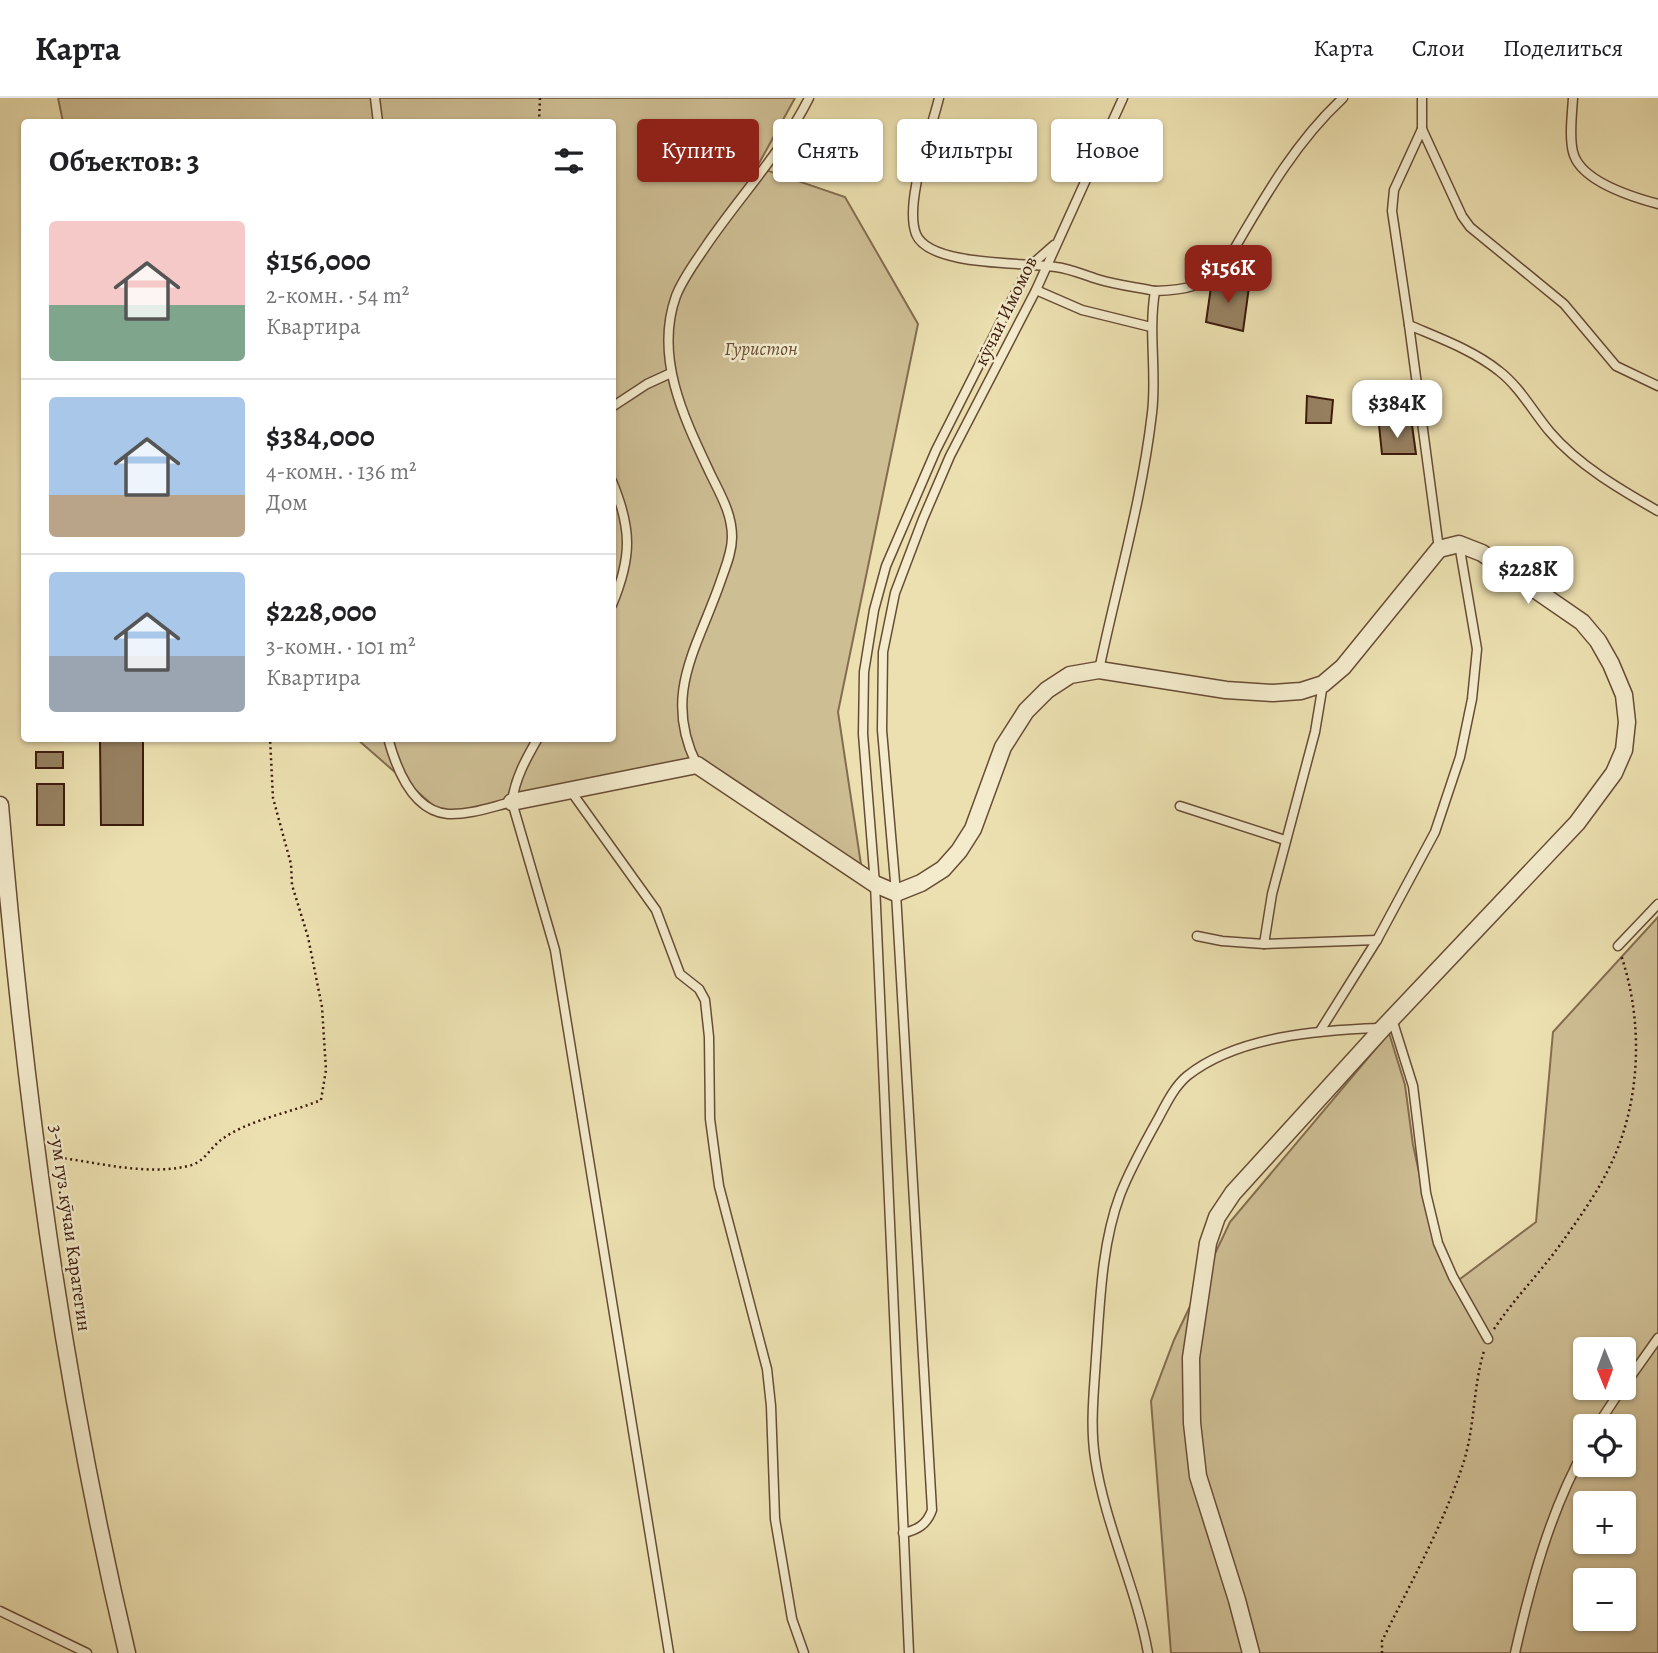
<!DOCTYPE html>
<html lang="ru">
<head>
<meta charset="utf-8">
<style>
	body { margin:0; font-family:Alegreya,serif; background:#f6f6f6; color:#202124; height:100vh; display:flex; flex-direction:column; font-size:26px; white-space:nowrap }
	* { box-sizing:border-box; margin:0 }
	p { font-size:23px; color:#757577 }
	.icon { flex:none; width:38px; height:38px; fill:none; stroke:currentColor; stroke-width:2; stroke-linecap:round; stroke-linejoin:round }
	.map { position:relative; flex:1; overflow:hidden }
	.details { position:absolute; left:21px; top:21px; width:595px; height:623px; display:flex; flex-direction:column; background:#fff; border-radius:7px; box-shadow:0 2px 5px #0004 }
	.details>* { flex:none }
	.banner { position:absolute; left:637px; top:21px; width:665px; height:63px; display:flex; gap:14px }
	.needle { width:46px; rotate:179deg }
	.fabs { position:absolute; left:1573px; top:1239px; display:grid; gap:14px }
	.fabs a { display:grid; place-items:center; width:63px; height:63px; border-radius:7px; background:#fff; box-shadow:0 2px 5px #0004; font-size:35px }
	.price { position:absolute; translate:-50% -60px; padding:0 16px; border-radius:14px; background:#fff; color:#222; font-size:23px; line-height:46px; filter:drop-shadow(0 2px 4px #0008) }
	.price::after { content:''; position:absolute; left:50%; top:42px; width:21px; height:16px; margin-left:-10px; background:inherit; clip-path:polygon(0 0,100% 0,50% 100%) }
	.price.current { background:#8f2418; color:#fff }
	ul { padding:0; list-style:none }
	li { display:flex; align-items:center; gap:21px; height:175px; padding:0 28px }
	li+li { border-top:2px solid #e0e0e0 }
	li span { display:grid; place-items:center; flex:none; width:196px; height:140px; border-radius:7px; color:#555 }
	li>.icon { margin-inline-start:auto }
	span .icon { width:84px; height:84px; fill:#fffc; stroke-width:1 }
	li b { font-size:30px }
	h2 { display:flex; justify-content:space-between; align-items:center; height:84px; padding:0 28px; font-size:30px }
	.chip { padding:0 24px; border-radius:7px; background:#fff; box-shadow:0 2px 5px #0004; font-size:24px; line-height:63px }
	.chip.current { background:#8f2418; color:#fff }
	header { display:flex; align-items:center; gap:42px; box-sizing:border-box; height:98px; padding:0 35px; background:#fff; border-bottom:2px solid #e0e0e0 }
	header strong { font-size:33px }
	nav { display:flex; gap:38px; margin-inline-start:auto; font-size:24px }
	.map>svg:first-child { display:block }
</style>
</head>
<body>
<header>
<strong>Карта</strong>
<nav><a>Карта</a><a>Слои</a><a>Поделиться</a></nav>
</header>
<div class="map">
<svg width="1658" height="1555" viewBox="0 0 1658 1555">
	<rect width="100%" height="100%" fill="#ece0b0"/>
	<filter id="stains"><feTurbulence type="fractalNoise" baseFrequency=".00286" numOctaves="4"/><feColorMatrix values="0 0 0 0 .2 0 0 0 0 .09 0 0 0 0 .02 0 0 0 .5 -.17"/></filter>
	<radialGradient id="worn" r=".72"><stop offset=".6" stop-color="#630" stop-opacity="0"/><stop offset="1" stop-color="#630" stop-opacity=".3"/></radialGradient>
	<g fill="#cebe94" stroke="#846c50" stroke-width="2" fill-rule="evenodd">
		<path d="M58,0H795L757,69L845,99L918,226L838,614L862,773L688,669L444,717L357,641L612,640V24H63Z"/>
		<path d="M1658,819V1555H1171L1151,1303L1174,1242L1230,1124L1389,935L1405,987L1413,1047L1431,1129L1456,1184L1536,1124L1553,934ZM1586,1251H1624V1290H1586ZM1586,1328H1624V1367H1586ZM1586,1405H1624V1444H1586ZM1586,1482H1624V1521H1586Z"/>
	</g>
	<g fill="#978161" stroke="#3b1a0c" stroke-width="2">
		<path d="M1212,182L1249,189L1243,233L1206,224Z"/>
		<path d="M1307,298L1333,302L1331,325H1306Z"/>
		<path d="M1379,327H1412L1416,356H1382Z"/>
		<path d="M127,640H143V727H101L100,643L127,642Z"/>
		<rect x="36" y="654" width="27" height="16"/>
		<rect x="37" y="686" width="27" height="41"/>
	</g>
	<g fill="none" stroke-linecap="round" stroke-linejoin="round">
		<defs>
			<g id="lane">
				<path d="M375,0L378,24"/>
				<path d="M939,0C931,33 904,105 916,136C929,169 1026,164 1056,169C1071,171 1084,177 1097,181C1116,187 1136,189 1155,193"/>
				<path d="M1422,0V31L1462,118L1470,129L1564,206L1616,268L1658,288"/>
				<path d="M1573,0C1572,17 1569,38 1573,54C1580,83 1632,99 1658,106"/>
				<path d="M1036,192L1082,212L1151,229"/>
				<path d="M1409,227L1392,113L1394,92L1422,31"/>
				<path d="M612,309L647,286L671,275"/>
				<path d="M612,383C632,431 632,459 612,507"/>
				<path d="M1439,451L1409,227C1439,240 1473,252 1499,273C1520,289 1533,314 1550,334C1578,367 1621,392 1658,413"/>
				<path d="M1099,572C1117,486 1142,402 1152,315C1157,274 1148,236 1155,193C1187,192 1203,189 1226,165C1260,107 1293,46 1343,0"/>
				<path d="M1323,586L1315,634L1272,796L1264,846L1377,842"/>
				<path d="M388,640C396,670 412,713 448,716C470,717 491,709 512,704L555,852L669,1555"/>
				<path d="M697,667C662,597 697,551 720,485C725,470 732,455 732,439C732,415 720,396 710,375C684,320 654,259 676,198C683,180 696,163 706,148C740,98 782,54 809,0"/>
				<path d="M570,692L656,812L680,876L699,891L705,902L709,939L710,1021L719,1088L767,1271L771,1308L775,1421L792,1521L804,1555"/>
				<path d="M512,704C515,680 526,661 538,640"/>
				<path d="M1180,708L1285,742"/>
				<path d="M1197,838L1222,843L1264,846"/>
				<path d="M1618,848L1658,806"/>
				<path d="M1392,921L1413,988L1426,1095L1438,1145L1453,1179L1488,1241"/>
				<path d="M1320,933L1377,842L1435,734L1460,659L1472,601L1477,551L1459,446"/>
				<path d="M1624,1288L1658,1240"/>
				<path d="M1597,1328L1622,1290"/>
				<path d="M903,1435C918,1432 927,1426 932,1412L896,795L882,632L883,554L895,495L923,421L950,358L1036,192L1123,0"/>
				<path d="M0,1513L87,1555"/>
				<path d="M909,1555L875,786L863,636L864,574L874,512L886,468L936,352L1020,186L1030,168L1054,147"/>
				<path d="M1148,1555C1136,1489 1105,1427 1095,1360C1090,1327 1094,1293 1096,1260C1100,1207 1101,1148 1120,1097C1130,1071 1144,1046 1158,1021C1166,1006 1174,989 1187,978C1237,938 1320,932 1380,930"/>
				<path d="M1515,1555C1531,1485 1550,1413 1586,1349"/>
			</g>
			<g id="street">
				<path d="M512,704L697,667L875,786L896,795L921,785L943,771L959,753L973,731L1003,649L1026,613L1047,592L1070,577L1099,572L1226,592L1273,595L1301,593L1323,586L1343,569L1439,451L1459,446L1482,455L1582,524L1598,543L1611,566L1624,597L1627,624L1624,652L1614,675L1577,725L1383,930L1233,1095L1217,1119L1208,1145L1191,1260L1192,1325L1198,1378L1237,1502L1251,1555"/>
				<path d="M0,707C24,992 61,1277 127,1555"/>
			</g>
		</defs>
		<use href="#lane" stroke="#674c35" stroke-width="11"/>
		<use href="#street" stroke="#674c35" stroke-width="19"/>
		<g stroke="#3b1a0c" stroke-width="2.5" stroke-dasharray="2 3.5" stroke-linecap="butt">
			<path d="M539,24L540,0"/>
			<path d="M54,1059C97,1064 145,1078 188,1068C204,1065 209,1051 221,1042C247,1022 290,1015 321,1002L326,972L322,909L308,839L292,787L291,766L273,700L270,640"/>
			<path d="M1494,1231C1514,1201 1539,1176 1560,1147C1577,1123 1596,1097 1609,1070C1641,1006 1644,925 1621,857"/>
			<path d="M1382,1555V1543C1411,1484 1444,1426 1464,1363C1475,1327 1473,1289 1484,1253"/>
		</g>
		<use href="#lane" stroke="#f3ebcc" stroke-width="8"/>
		<use href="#street" stroke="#f3ebcc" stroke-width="16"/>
	</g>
	<g text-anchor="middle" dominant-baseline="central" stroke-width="5" stroke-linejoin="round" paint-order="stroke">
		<g font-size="19" fill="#3b1a0c" stroke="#f3ebcc">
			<text transform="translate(1006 213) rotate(-64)">кӯчаи Имомов</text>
			<text transform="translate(70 1130) rotate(82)">3-ум гуз.кӯчаи Каратегин</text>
		</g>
		<g font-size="19" font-style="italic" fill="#674b35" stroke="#f3ebcc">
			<text x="761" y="251">Гуристон</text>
		</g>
	</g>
	<rect width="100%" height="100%" filter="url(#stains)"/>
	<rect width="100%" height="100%" fill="url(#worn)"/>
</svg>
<div class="fabs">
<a><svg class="needle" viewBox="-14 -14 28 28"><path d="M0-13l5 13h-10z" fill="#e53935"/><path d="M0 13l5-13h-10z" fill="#757577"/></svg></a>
<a><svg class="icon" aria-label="locate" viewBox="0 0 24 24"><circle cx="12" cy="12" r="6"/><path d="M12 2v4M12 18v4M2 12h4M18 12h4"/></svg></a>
<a>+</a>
<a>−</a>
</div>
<b class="price current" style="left:1228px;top:207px">$156K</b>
<b class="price" style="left:1397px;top:342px">$384K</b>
<b class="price" style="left:1528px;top:508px">$228K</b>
<div class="banner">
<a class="chip current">Купить</a>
<a class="chip">Снять</a>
<a class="chip">Фильтры</a>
<a class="chip">Новое</a>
</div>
<section class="details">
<h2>Объектов: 3<svg class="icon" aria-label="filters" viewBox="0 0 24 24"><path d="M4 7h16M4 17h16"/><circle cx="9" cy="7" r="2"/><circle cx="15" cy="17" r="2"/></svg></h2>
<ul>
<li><span style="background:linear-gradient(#f6c9c9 60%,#7fa58c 0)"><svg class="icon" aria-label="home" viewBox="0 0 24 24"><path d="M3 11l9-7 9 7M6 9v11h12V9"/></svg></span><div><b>$156,000</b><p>2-комн. · 54 m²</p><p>Квартира</p></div></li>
<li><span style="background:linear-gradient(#a9c7e8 70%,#b9a48a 0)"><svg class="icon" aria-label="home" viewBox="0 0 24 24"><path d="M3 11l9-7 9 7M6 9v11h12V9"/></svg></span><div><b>$384,000</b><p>4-комн. · 136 m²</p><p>Дом</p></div></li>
<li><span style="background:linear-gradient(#a9c7e8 60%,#9aa5b1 0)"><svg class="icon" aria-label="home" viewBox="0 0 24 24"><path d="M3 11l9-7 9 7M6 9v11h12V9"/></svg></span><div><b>$228,000</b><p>3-комн. · 101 m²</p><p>Квартира</p></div></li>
</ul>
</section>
</div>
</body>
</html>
